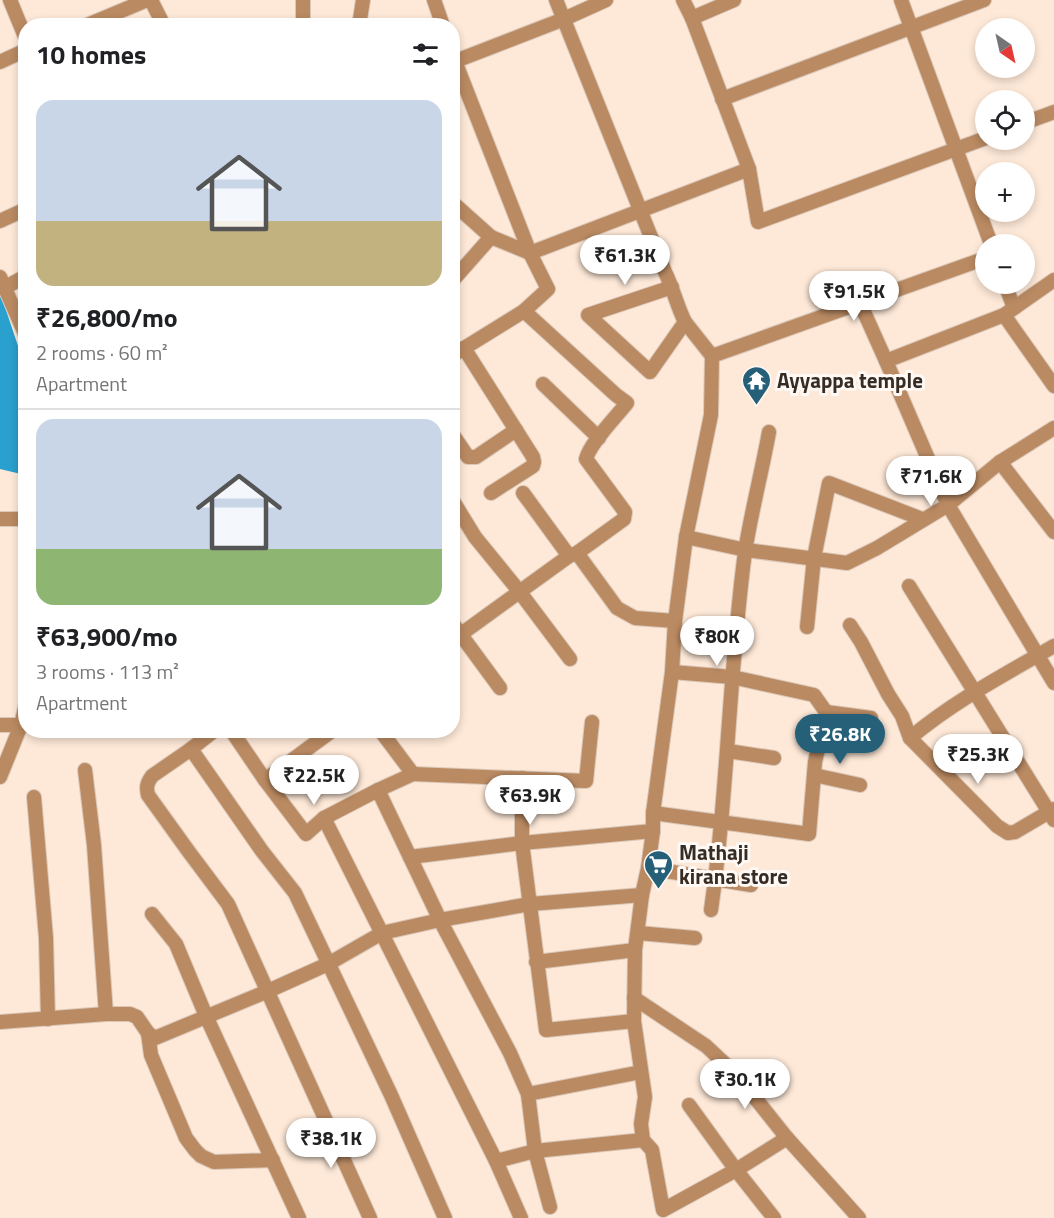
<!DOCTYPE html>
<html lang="en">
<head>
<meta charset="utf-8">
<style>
	body { margin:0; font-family:"Titillium Web",sans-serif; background:#f6f6f6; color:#202124; height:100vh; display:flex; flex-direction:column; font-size:22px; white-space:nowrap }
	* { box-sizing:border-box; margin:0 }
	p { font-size:20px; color:#757577 }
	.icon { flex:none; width:33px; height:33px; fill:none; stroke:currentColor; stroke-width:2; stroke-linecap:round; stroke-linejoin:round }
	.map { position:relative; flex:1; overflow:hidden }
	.sheet { position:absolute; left:18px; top:18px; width:442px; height:720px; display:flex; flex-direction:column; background:#fff; border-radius:24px; box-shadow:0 3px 9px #0003 }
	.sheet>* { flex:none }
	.needle { width:39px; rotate:146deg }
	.buttons { position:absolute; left:975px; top:18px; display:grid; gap:12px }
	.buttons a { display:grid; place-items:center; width:60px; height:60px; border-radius:50%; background:#fff; box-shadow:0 3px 9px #0003; font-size:30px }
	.price { position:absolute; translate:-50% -51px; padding:0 14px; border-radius:21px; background:#fff; color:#222; font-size:20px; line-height:39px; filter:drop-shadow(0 2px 3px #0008) }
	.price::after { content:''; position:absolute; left:50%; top:36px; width:18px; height:14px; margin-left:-9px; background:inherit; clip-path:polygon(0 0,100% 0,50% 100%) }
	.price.current { background:#255f78; color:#fff }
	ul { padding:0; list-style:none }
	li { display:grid; align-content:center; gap:12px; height:318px; padding:0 18px }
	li+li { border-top:2px solid #e0e0e0 }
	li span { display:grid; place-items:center; height:186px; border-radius:18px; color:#555 }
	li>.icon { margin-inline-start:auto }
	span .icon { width:108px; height:108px; fill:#fffc; stroke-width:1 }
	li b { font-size:26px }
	h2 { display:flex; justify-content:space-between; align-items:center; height:72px; padding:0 18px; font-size:26px }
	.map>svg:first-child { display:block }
</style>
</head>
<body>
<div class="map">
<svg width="1054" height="1218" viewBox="0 0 1054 1218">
	<rect width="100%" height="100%" fill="#fee9d8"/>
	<path fill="#29a0cd" d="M0,292L25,367V475L0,469Z"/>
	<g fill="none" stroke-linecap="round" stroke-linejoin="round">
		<path stroke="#29a0cd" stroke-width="4" d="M19,347L26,366"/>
		<defs>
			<g id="minor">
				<path d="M10,0L26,39"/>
				<path d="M151,0L164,26"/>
				<path d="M434,0L443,26"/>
				<path d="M556,0L665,272C673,288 677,306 685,322L712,356"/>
				<path d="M683,0L692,18L734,0"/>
				<path d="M901,0L991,244"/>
				<path d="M692,18L749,169L758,222L986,138"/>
				<path d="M85,26L147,0"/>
				<path d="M303,26V0"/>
				<path d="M359,26L363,0"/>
				<path d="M453,56L530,253"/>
				<path d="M0,62L26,50"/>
				<path d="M453,62L564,19L606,0"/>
				<path d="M722,99L984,0"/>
				<path d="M1024,123L1054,112"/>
				<path d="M453,203L491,237L530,253"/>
				<path d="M0,221L26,209"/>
				<path d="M0,277L26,336"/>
				<path d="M453,280L491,237"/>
				<path d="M1005,284L1014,308"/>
				<path d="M672,287L588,315L650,372L685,322"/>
				<path d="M4,288L26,276"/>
				<path d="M860,303L886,361L948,505L1054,683"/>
				<path d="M1004,315L1054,386"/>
				<path d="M464,348L533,457L534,462L533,466L491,493"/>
				<path d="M453,355L524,311L548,289L530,253L749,169"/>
				<path d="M712,356L711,415L686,537L675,621L672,672L653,813V831L648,868L642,895L635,950L634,1021L645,1097L641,1124L643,1140L652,1150L663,1210L736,1170L787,1138"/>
				<path d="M712,356L986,258"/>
				<path d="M886,361L1004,315L1054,280"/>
				<path d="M543,384L599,438"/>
				<path d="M453,435L468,457H476L516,430"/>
				<path d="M1000,462L1054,532"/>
				<path d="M523,493L569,556"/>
				<path d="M453,501L475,537L519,591L570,659"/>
				<path d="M0,519H26"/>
				<path d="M686,537L746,550L847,563L877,548L948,505L1000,462L1054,428"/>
				<path d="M577,553L617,608L635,618L675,621"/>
				<path d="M909,586L1054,820"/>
				<path d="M453,624L500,688"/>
				<path d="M850,625L861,642L888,694L902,716L910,738C954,701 1004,675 1054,646"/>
				<path d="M807,627L814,558L829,483L922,519"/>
				<path d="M453,640L569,556L577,553L624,519L625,512L586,459C590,443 616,417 627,403L616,395L524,311"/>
				<path d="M826,712L871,718"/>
				<path d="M0,725H21"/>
				<path d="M215,730L191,749L262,851L295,893L391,1095L445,1218"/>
				<path d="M231,730L265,780L306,834L324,818L378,790L413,774L380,730"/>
				<path d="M910,738L997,826L1008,833L1015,832L1054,809"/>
				<path d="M191,749L152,776C147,783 146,787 148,795L189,852L228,904L370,1218"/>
				<path d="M728,751L774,758"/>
				<path d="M85,770L94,845L106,1014"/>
				<path d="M413,774L586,781L592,722"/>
				<path d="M814,775L860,785"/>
				<path d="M0,777L21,725L26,704"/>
				<path d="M522,778V843L546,1030L634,1021"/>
				<path d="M265,780L333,730"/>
				<path d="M378,790L440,920L510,1053L528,1094L535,1151L550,1207"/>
				<path d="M34,797L46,938L48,1019"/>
				<path d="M653,813L809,834L815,762L826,712L814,695L732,677L672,672"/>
				<path d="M324,818L496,1161L521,1218"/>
				<path d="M410,857L522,843L653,831"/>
				<path d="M648,868L751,885"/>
				<path d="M711,910C728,791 729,671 745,552C751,513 762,471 769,432"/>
				<path d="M152,914L176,944L206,1016L299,1218"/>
				<path d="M638,933L695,938"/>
				<path d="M536,962L635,950"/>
				<path d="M634,998L706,1046L736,1074L787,1138L859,1218"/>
				<path d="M0,1022L106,1014H130L137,1017L148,1033L155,1038L268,991L328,964L382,933L440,920L530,904L642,895"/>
				<path d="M148,1033L151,1055L186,1138L195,1150L201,1156L214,1162L273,1160"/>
				<path d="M528,1094L641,1072"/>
				<path d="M689,1105L736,1170L774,1218"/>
				<path d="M496,1161L535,1151L643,1140"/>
			</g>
		</defs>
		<use href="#minor" stroke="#dac7b8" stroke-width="16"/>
		<use href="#minor" stroke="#ba8a62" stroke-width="14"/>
	</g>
	<defs>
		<symbol id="temple-pin" viewBox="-11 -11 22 30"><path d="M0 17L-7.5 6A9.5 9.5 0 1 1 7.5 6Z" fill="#255f78" stroke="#fff9f5"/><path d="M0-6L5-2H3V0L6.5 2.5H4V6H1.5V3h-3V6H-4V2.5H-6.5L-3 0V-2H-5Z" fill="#fff"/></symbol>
		<symbol id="supermarket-pin" viewBox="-11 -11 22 30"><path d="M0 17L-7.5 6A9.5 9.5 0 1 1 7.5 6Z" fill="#255f78" stroke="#fff9f5"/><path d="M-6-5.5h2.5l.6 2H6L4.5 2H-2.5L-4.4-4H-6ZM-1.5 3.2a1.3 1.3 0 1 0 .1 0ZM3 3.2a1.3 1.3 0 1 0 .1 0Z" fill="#fff"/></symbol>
	</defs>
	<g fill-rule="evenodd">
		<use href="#temple-pin" x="740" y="364" width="33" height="45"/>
		<use href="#supermarket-pin" x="642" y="848" width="33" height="45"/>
	</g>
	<g text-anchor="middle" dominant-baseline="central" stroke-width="6" stroke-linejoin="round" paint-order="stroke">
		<g font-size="21" font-weight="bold" fill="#362c24" stroke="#fff9f5" text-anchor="start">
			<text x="777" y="380">Ayyappa temple</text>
			<text x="679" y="852">Mathaji<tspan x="679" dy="24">kirana store</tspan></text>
		</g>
	</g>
</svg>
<div class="buttons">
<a><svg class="needle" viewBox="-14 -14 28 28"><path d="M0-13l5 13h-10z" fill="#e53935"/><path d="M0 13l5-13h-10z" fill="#757577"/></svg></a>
<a><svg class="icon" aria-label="locate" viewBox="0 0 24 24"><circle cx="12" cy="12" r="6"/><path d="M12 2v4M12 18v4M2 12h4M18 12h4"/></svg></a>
<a>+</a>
<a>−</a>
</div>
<b class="price" style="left:625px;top:286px">₹61.3K</b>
<b class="price" style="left:854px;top:322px">₹91.5K</b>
<b class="price" style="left:931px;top:507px">₹71.6K</b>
<b class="price" style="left:717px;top:667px">₹80K</b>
<b class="price current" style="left:840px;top:765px">₹26.8K</b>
<b class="price" style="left:978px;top:785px">₹25.3K</b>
<b class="price" style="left:314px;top:806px">₹22.5K</b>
<b class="price" style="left:530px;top:826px">₹63.9K</b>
<b class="price" style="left:745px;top:1110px">₹30.1K</b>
<b class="price" style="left:331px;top:1169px">₹38.1K</b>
<section class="sheet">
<h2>10 homes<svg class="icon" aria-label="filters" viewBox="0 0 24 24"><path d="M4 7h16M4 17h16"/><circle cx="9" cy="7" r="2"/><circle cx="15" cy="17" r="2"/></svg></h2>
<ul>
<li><span style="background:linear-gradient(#c9d6e8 65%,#c2b280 0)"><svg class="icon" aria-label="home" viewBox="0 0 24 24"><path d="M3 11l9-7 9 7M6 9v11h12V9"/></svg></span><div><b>₹26,800/mo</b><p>2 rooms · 60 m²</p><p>Apartment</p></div></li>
<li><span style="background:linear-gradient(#c9d6e8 70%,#8fb573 0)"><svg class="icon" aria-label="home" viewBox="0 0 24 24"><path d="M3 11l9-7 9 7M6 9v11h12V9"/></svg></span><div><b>₹63,900/mo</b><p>3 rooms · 113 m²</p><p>Apartment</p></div></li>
</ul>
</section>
</div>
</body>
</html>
